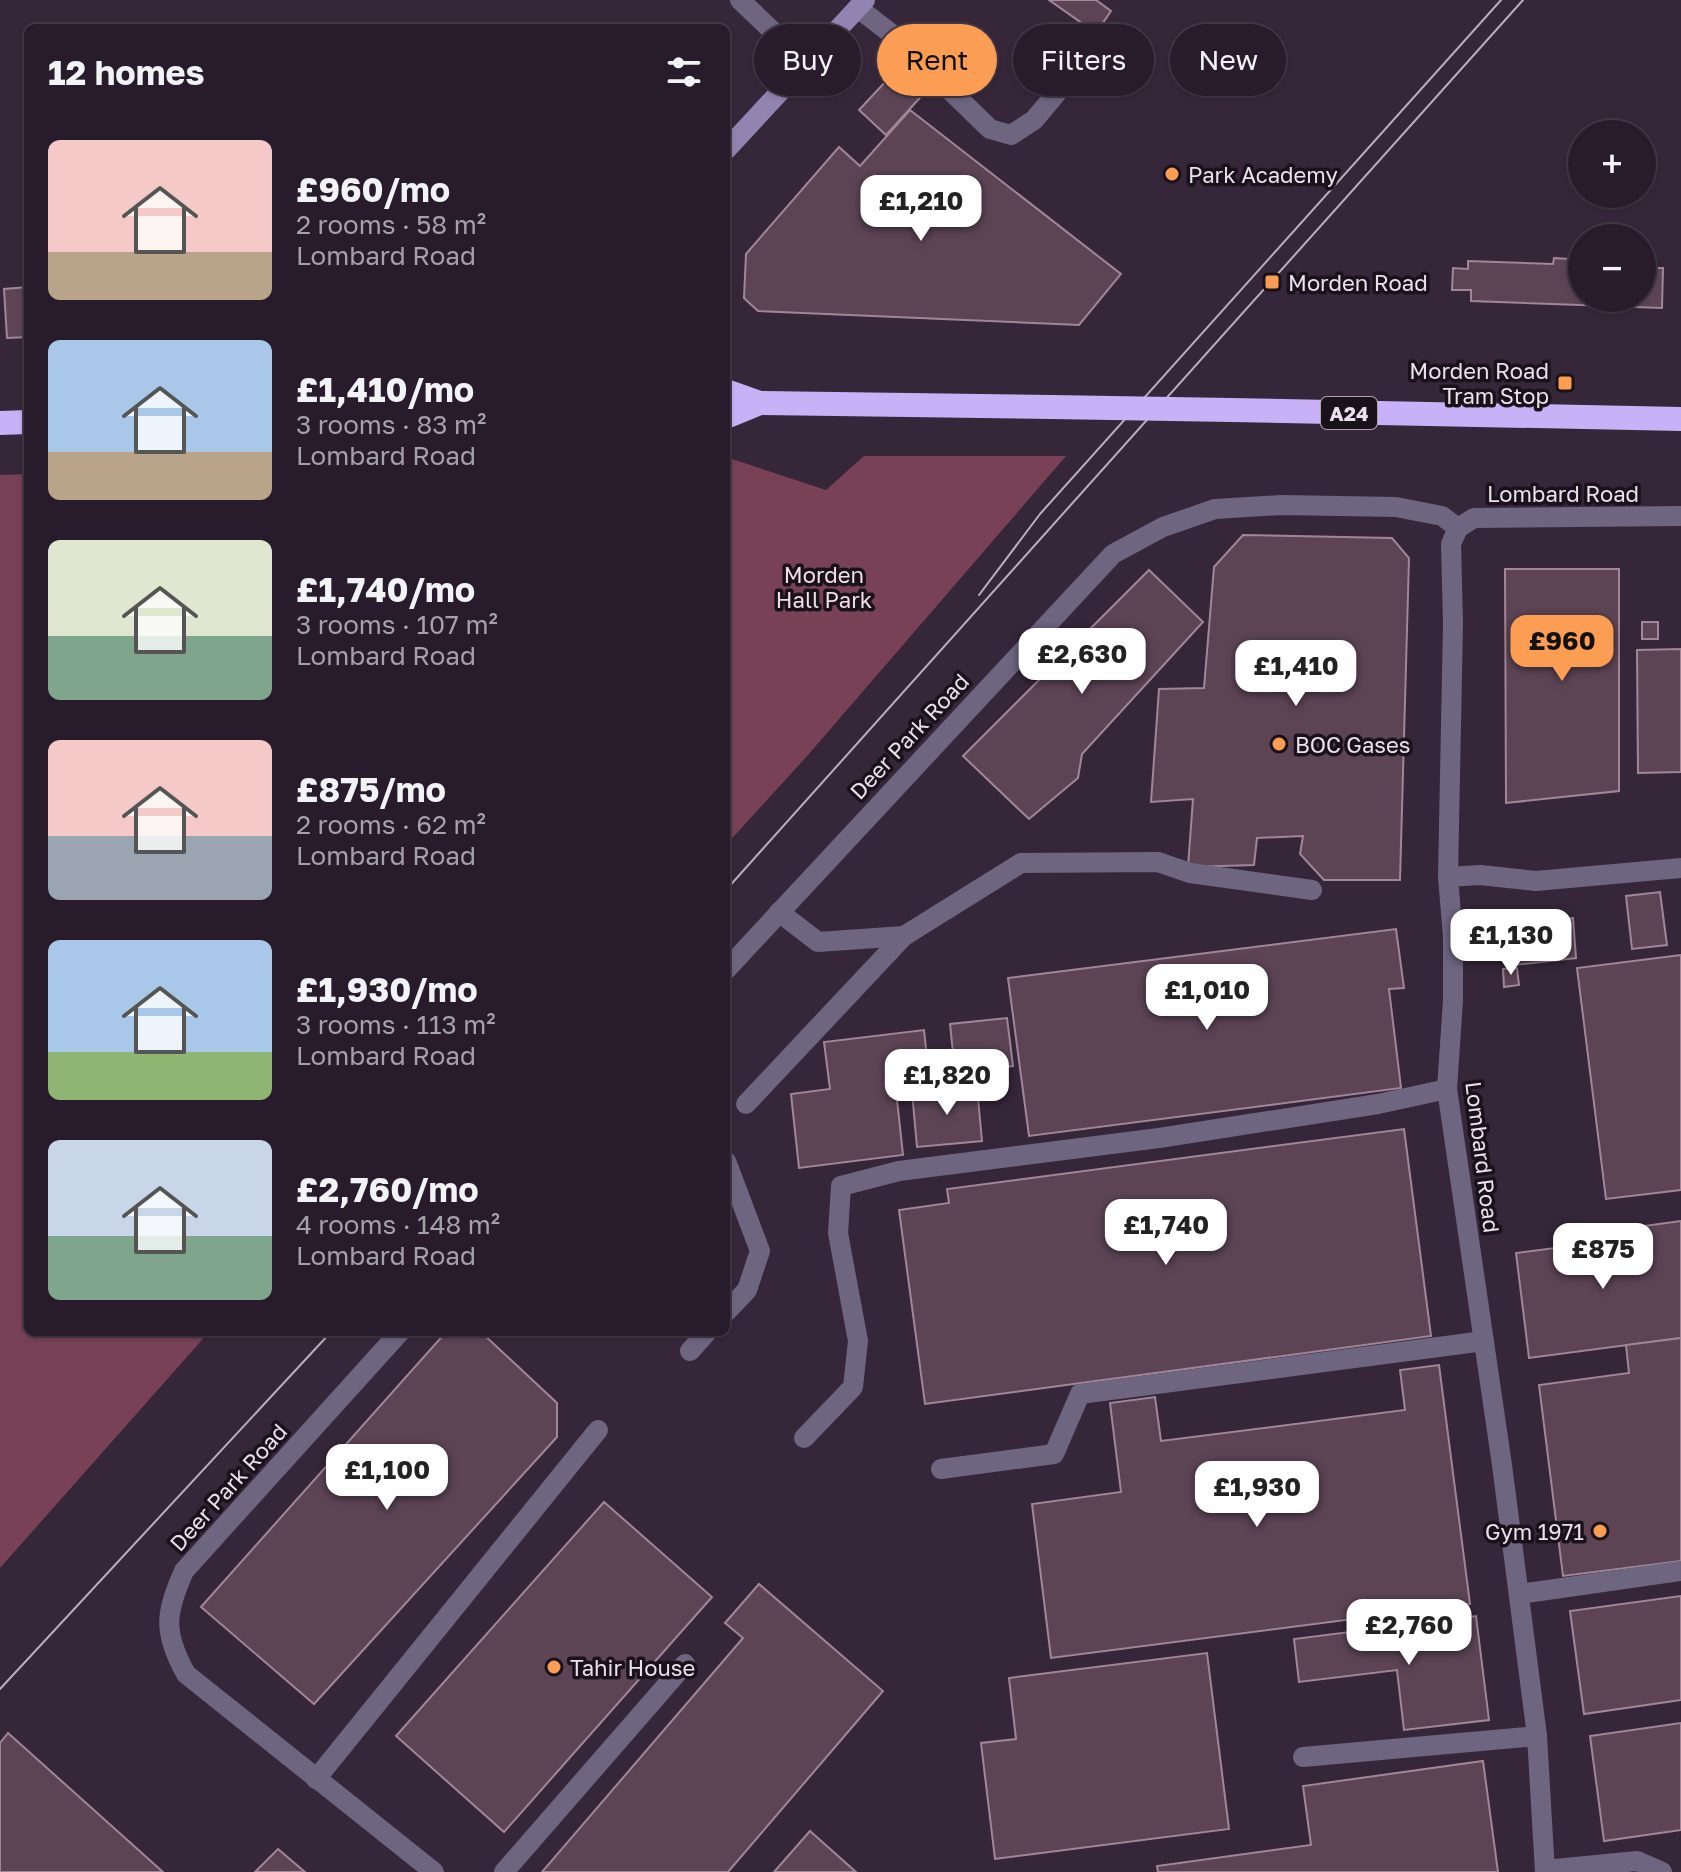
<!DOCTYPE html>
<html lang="en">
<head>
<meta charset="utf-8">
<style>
	body { margin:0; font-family:"Golos Text",sans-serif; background:#342938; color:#f1f3f6; height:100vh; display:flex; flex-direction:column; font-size:30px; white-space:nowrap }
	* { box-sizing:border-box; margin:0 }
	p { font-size:26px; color:#a5a1a9 }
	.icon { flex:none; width:44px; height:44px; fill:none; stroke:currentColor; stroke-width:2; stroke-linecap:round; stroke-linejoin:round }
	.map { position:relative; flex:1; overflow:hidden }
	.sheet { position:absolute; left:24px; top:24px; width:706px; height:1312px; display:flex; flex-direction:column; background:#281c2c; border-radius:12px; box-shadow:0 2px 6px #0004,0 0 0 2px #443a48 }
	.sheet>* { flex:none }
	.guide { position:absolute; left:754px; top:24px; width:760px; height:72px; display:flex; gap:16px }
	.fabs { position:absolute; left:1568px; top:120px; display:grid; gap:16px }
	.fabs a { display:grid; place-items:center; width:88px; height:88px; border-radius:50%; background:#281c2c; box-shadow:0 2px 6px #0004,0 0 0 2px #443a48; font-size:40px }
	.price { position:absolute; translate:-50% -68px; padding:0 18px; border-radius:16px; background:#fff; color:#222; font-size:26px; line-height:52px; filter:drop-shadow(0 2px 4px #0008) }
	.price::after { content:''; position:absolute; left:50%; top:48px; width:24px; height:18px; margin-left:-12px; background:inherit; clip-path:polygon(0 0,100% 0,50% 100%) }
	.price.selected { background:#fc9d54; color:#111 }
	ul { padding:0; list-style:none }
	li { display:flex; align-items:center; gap:24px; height:200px; padding:0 24px }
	li span { display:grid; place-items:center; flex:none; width:224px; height:160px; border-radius:12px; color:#555 }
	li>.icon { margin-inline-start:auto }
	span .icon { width:96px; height:96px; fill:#fffc; stroke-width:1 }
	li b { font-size:34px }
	h2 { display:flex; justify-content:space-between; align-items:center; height:96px; padding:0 24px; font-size:34px }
	.tag { padding:0 28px; border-radius:36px; background:#281c2c; box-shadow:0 2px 6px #0004,0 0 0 2px #443a48; font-size:28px; line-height:72px }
	.tag.selected { background:#fc9d54; color:#111 }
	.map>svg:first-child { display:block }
</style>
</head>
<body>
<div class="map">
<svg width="1681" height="1872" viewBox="0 0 1681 1872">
	<rect width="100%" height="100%" fill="#36263a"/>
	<g fill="#784155">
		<path d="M864,456H1066L808,755L726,845V457L826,490Z"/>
		<path d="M28,474V1332H209L0,1568V475Z"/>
	</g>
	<g fill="#5c4455" stroke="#a18698" stroke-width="2">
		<path d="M1049,0H1096L1111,11L1096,33Z"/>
		<path d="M901,65L927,90L886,135L859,110Z"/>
		<path d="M910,110L1121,274L1079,325L758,311L744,298L746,254L839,147L860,166Z"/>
		<path d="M1554,258L1569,259L1568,265H1582V298H1642V268H1663L1662,308L1471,301V290H1452L1453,268L1468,269V261L1553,264Z"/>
		<path d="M28,287V337L7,338L4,289Z"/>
		<path d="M1243,535L1392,538L1409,558L1400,880H1324L1300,854L1303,836L1257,838L1254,865L1188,867L1193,799L1151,802L1159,689L1204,688L1214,567Z"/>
		<path d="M1505,569H1619V791L1506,803Z"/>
		<path d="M1149,570L1203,622L1082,754L1078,778L1029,819L963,756Z"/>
		<rect x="1642" y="622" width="16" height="17"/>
		<path d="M1681,649V772L1638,773L1637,650Z"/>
		<path d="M1660,892L1667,945L1632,949L1626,896Z"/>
		<path d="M1573,918L1576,958L1515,965L1511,923Z"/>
		<path d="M1396,929L1404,988L1389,989L1401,1088L1029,1136L1008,978Z"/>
		<path d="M1681,955V1190L1606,1199L1577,968Z"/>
		<path d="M1517,968L1519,985L1504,987L1503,969Z"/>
		<path d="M1007,1018L1013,1066L955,1072L950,1024Z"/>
		<path d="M924,1030L928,1068L894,1072L903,1155L799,1168L791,1094L830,1089L824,1042Z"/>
		<path d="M977,1087L982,1141L917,1147L912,1092Z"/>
		<path d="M1404,1129L1431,1336L925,1404L899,1210L949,1203L947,1189Z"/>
		<path d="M1681,1221V1338L1529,1358L1516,1253L1579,1245L1578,1235Z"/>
		<path d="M446,1332H481L557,1403V1437L314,1704L201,1607Z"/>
		<path d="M1681,1338V1561L1563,1576L1539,1385L1629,1373L1626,1345Z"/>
		<path d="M1439,1365L1470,1604L1051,1658L1032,1504L1121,1492L1110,1403L1155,1397L1161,1441L1405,1410L1400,1370Z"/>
		<path d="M604,1502L712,1597L504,1832L396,1736Z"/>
		<path d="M759,1584L883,1691L728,1872H542L743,1638L725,1623Z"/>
		<path d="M1681,1596V1700L1584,1714L1570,1611Z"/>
		<path d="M1476,1616L1489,1720L1404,1730L1397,1670L1299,1682L1294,1639Z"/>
		<path d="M1207,1653L1229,1829L995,1859L981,1743L1016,1739L1009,1678Z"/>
		<path d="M1681,1723V1830L1604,1841L1590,1736Z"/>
		<path d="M8,1733L163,1872H0V1743Z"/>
		<path d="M1483,1761L1498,1872H1158L1157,1866L1311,1845L1303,1786Z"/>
		<path d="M810,1831L856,1872H774Z"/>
		<path d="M278,1849L305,1872H255Z"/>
	</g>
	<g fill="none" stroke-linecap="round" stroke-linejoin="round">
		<g stroke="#6e6581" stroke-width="20">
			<path d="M858,8L893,35L990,129L1011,135L1034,120L1081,64"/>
			<path d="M1448,877L1480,875L1536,881L1681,868"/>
			<path d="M779,912L818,942L904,936L1021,863L1158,862L1190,873L1312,890"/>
			<path d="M746,1104L904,936"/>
			<path d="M726,1161L760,1251L747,1290L726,1312"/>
			<path d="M690,1351L707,1332"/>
			<path d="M804,1438L853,1387L858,1341L838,1233L841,1186L899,1171L1159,1138L1378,1104L1447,1089"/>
			<path d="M941,1469L1054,1454L1080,1394L1484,1341"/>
			<path d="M1519,1594L1681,1571"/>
			<path d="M1303,1757L1537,1736"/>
			<path d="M316,1779L598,1430"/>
			<path d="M1545,1870L1637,1861L1662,1872"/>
			<path d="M504,1872L685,1664"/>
		</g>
		<g stroke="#6e6581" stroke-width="20">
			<path d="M740,0L807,64"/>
			<path d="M726,970L1113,554L1163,527L1215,509L1282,505L1396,507L1442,516L1458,528"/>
			<path d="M400,1332L184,1571C165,1614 163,1632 186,1674L434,1872"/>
			<path d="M1545,1872L1537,1736L1502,1465L1447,1089L1453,1000V937L1448,877L1453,623L1451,544L1458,528L1474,518L1681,516"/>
		</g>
		<path stroke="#9284b0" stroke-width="20" d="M726,150L865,0"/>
		<g stroke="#c8b1f6" stroke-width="24">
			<path d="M726,391L760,403L1052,407"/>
			<path d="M1231,410L1681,419"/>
			<path d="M726,417L760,403"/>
			<path d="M0,423L28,422"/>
		</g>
		<g stroke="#bbafbe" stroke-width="2">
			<path d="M979,595L1040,514L1501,0"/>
			<path d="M726,890L1523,0"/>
			<path d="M0,1689L331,1332"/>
		</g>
		<path stroke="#c8b1f6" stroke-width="24" d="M1052,407L1231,410"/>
	</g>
	<g fill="#fc9d54" stroke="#19121b" stroke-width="3">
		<circle cx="1172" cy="174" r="8"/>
		<rect x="1264" y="274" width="16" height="16" rx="4"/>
		<rect x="1557" y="375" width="16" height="16" rx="4"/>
		<circle cx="1279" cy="744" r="8"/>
		<circle cx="1600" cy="1531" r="8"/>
		<circle cx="554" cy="1667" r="8"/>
	</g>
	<g text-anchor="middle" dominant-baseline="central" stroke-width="7" stroke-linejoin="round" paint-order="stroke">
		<rect fill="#19121b" stroke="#aca3af" stroke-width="2" x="1321" y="397" width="56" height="32" rx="6"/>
		<g font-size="20" font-weight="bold" fill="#ebe1ee">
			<text x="1349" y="413">A24</text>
		</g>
		<g font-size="22" fill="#ebe1ee" stroke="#19121b" text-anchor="start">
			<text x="1188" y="174">Park Academy</text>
			<text x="1288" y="282">Morden Road</text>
			<text x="1549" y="370" text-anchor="end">Morden Road<tspan x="1549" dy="25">Tram Stop</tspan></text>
			<text x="1295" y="744">BOC Gases</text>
			<text x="1584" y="1531" text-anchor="end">Gym 1971</text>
			<text x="570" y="1667">Tahir House</text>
		</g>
		<g font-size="22" fill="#ebe1ee" stroke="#19121b">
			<text x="1563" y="493">Lombard Road</text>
			<text transform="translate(909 736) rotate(-47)">Deer Park Road</text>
			<text transform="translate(1483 1157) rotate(83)">Lombard Road</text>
			<text transform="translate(228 1487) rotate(-48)">Deer Park Road</text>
		</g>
		<g font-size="22" fill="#f4dee4" stroke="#19121b">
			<text x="824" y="574">Morden<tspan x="824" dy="25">Hall Park</tspan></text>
		</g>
	</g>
</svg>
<div class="fabs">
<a>+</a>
<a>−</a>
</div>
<b class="price" style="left:921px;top:243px">£1,210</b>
<b class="price selected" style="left:1562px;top:683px">£960</b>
<b class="price" style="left:1082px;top:696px">£2,630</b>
<b class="price" style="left:1296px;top:708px">£1,410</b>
<b class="price" style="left:1511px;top:977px">£1,130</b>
<b class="price" style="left:1207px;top:1032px">£1,010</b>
<b class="price" style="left:947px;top:1117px">£1,820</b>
<b class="price" style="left:1166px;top:1267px">£1,740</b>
<b class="price" style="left:1603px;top:1291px">£875</b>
<b class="price" style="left:387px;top:1512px">£1,100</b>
<b class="price" style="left:1257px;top:1529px">£1,930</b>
<b class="price" style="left:1409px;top:1667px">£2,760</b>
<div class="guide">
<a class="tag">Buy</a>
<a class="tag selected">Rent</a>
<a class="tag">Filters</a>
<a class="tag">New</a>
</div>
<section class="sheet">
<h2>12 homes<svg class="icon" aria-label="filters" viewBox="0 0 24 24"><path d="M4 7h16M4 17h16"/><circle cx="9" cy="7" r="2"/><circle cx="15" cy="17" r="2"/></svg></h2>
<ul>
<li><span style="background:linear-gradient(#f6c9c9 70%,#b9a48a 0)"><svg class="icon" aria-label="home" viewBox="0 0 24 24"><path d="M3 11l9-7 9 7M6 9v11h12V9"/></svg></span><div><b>£960/mo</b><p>2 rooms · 58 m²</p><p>Lombard Road</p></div></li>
<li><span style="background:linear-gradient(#a9c7e8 70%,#b9a48a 0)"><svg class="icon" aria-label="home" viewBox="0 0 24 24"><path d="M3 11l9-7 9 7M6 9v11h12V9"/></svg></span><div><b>£1,410/mo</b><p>3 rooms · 83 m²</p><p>Lombard Road</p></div></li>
<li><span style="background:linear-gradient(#dfe7d0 60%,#7fa58c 0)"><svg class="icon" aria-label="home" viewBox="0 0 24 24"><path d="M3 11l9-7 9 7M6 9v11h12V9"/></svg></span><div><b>£1,740/mo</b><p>3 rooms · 107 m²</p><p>Lombard Road</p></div></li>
<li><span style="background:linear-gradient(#f6c9c9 60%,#9aa5b1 0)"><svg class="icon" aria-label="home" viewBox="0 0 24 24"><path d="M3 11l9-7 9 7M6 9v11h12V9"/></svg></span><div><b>£875/mo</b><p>2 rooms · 62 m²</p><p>Lombard Road</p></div></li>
<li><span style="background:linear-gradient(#a9c7e8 70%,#8fb573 0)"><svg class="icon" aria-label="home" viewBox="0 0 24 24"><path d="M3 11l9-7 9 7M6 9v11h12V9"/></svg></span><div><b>£1,930/mo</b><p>3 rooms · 113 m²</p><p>Lombard Road</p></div></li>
<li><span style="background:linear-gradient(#c9d6e8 60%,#7fa58c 0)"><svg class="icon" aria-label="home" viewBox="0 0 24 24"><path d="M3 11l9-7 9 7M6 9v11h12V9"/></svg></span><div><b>£2,760/mo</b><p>4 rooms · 148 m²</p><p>Lombard Road</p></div></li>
</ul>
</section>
</div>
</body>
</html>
